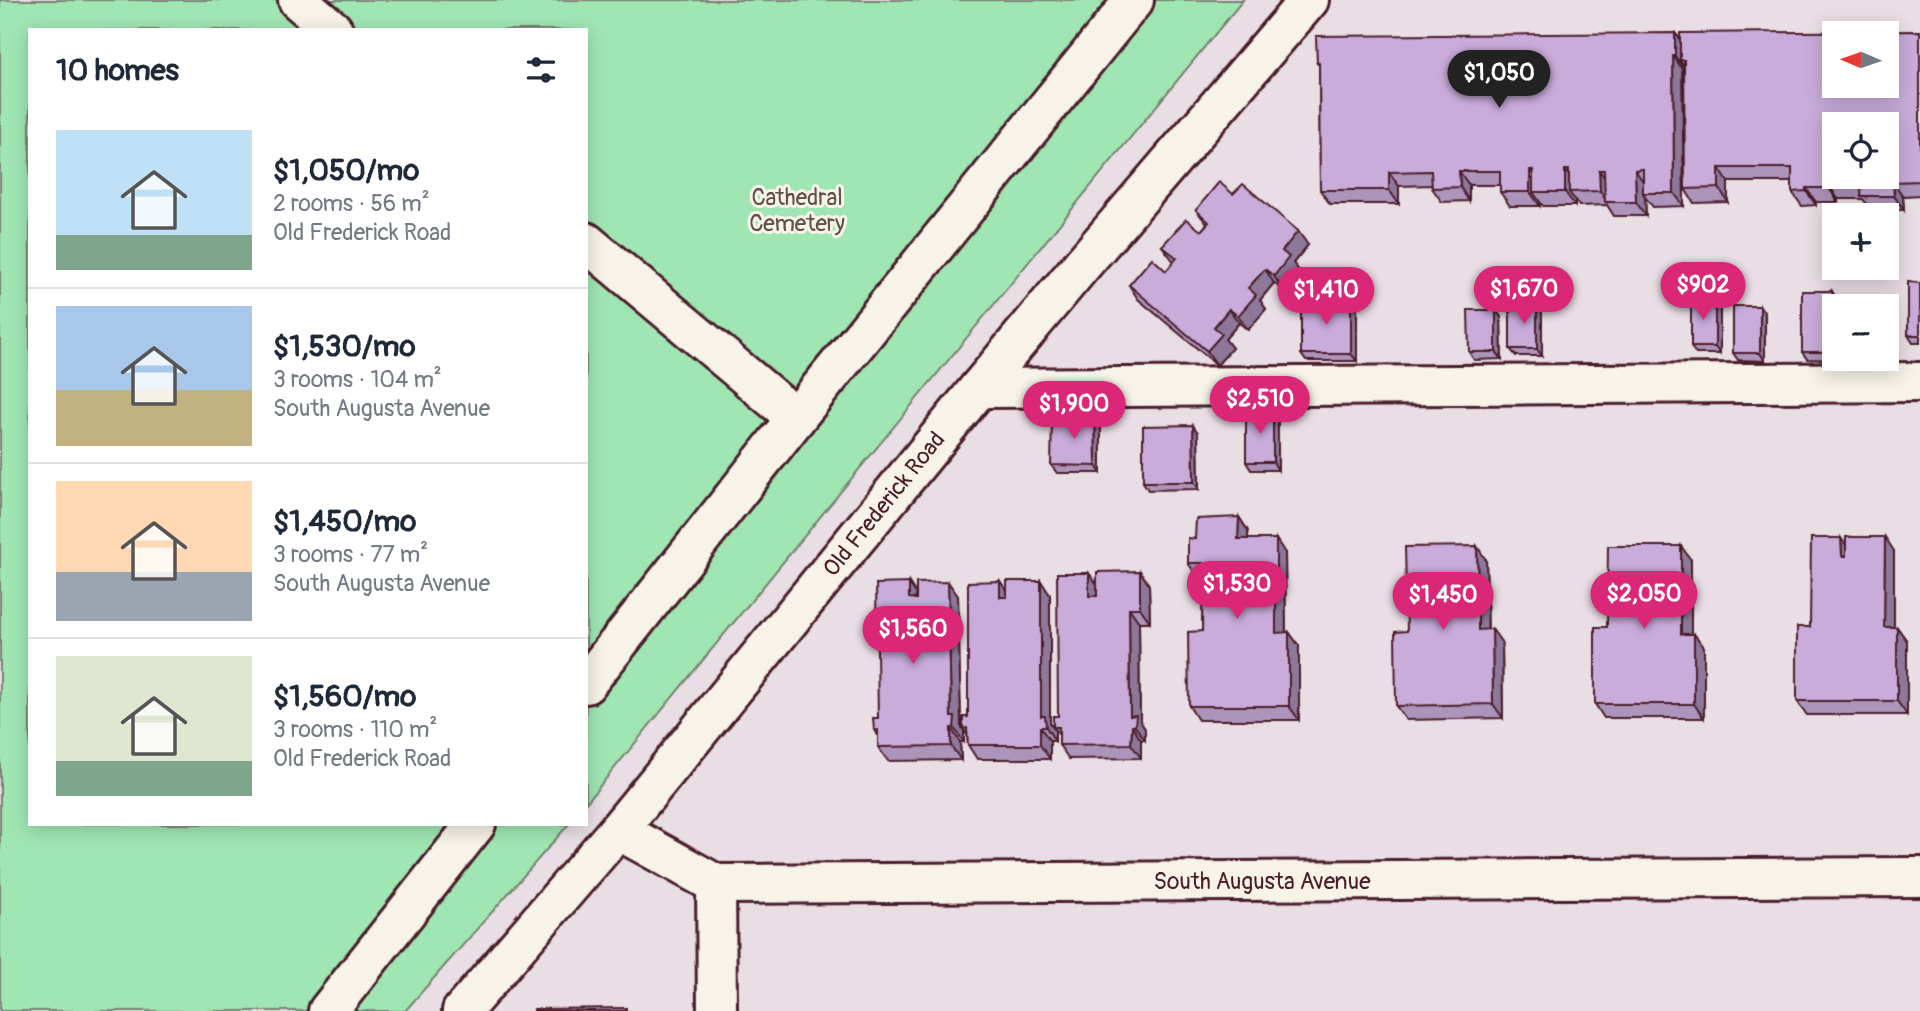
<!DOCTYPE html>
<html lang="en">
<head>
<meta charset="utf-8">
<style>
	body { margin:0; font-family:Pangolin,sans-serif; background:#f6f6f7; color:#1f2937; height:100vh; display:flex; flex-direction:column; font-size:26px; white-space:nowrap }
	* { box-sizing:border-box; margin:0 }
	p { font-size:23px; color:#747a83 }
	.icon { flex:none; width:38px; height:38px; fill:none; stroke:currentColor; stroke-width:2; stroke-linecap:round; stroke-linejoin:round }
	.map { position:relative; flex:1; overflow:hidden }
	.details { position:absolute; left:28px; top:28px; width:560px; height:798px; display:flex; flex-direction:column; background:#fff; border-radius:0px; box-shadow:0 4px 18px #0003 }
	.details>* { flex:none }
	.needle { width:46px; rotate:272deg }
	.fabs { position:absolute; left:1822px; top:21px; display:grid; gap:14px }
	.fabs a { display:grid; place-items:center; width:77px; height:77px; border-radius:0px; background:#fff; box-shadow:0 4px 18px #0003; font-size:35px }
	.price { position:absolute; translate:-50% -60px; padding:0 16px; border-radius:24px; background:#db2777; color:#fff; font-size:23px; line-height:46px; filter:drop-shadow(0 2px 4px #0008) }
	.price::after { content:''; position:absolute; left:50%; top:42px; width:21px; height:16px; margin-left:-10px; background:inherit; clip-path:polygon(0 0,100% 0,50% 100%) }
	.price.active { background:#222; color:#fff }
	ul { padding:0; list-style:none }
	li { display:flex; align-items:center; gap:21px; height:175px; padding:0 28px }
	li+li { border-top:2px solid #e0e1e3 }
	li span { display:grid; place-items:center; flex:none; width:196px; height:140px; border-radius:0px; color:#555 }
	li>.icon { margin-inline-start:auto }
	span .icon { width:84px; height:84px; fill:#fffc; stroke-width:1 }
	li b { font-size:30px }
	h2 { display:flex; justify-content:space-between; align-items:center; height:84px; padding:0 28px; font-size:30px }
	.map>svg:first-child { display:block }
</style>
</head>
<body>
<div class="map">
<svg width="1920" height="1011" viewBox="0 0 1920 1011">
	<rect width="100%" height="100%" fill="#e9dee4"/>
	<filter id="ink" filterUnits="userSpaceOnUse"><feTurbulence type="fractalNoise" baseFrequency=".0143" numOctaves="2"/><feDisplacementMap in="SourceGraphic" scale="14" xChannelSelector="R" yChannelSelector="G"/><feConvolveMatrix kernelMatrix="1 2 1 2 8 2 1 2 1" color-interpolation-filters="sRGB"/></filter>
	<g filter="url(#ink)">
		<path fill="#a0e6b3" stroke="#75826f" stroke-width="2" d="M0,0H1243L586,803V30H30V824H569L405,1011H0Z"/>
		<g fill="none" stroke-linecap="round" stroke-linejoin="round">
			<defs>
				<g id="minor">
					<path d="M298,0L333,30"/>
					<path d="M586,242L796,418"/>
					<path d="M979,388L1920,382"/>
					<path d="M586,684L796,418L1134,0"/>
					<path d="M618,830L716,884L1920,877"/>
					<path d="M716,884L717,1011"/>
					<path d="M328,1011L476,824"/>
					<path d="M462,1011L618,830L979,388L1081,266L1309,0"/>
				</g>
			</defs>
			<use href="#minor" stroke="#4a1f2b" stroke-width="44"/>
			<use href="#minor" stroke="#f7f3e8" stroke-width="38"/>
		</g>
		<g fill="#ad94bb" stroke="#4a1f2b" stroke-width="2" fill-rule="evenodd">
			<path d="M1920,31V195L1903,196L1904,210H1871L1863,199H1838V202H1816V205L1802,206L1792,192V182H1728V202L1694,203L1685,189L1684,70L1682,69L1684,206L1653,207L1645,197L1646,216H1614L1607,205L1579,206L1575,200V206H1543L1540,202V206H1510L1500,192V185H1469V201L1442,202L1432,188V185L1399,186V204H1330L1320,190L1319,65L1317,63L1675,33L1680,39ZM1886,124V177H1834Z"/>
			<path d="M1233,194L1308,245L1293,263L1299,271L1283,290L1274,283L1260,300L1266,309L1248,330L1239,323L1225,339L1232,348L1217,365L1138,299L1129,285L1166,271L1174,262L1162,246L1201,231L1207,224L1196,210Z"/>
			<path d="M1920,283V343H1913L1908,335Z"/>
			<path d="M1715,296L1720,303V354H1696L1691,347Z"/>
			<path d="M1837,299V306H1834V359L1836,360L1807,359L1802,352Z"/>
			<path d="M1351,300L1357,308V361H1306L1301,354Z"/>
			<path d="M1537,302L1542,310V356H1516L1510,349Z"/>
			<path d="M1496,310L1501,317L1502,359L1474,360L1469,352Z"/>
			<path d="M1765,313V361L1738,360L1733,353Z"/>
			<path d="M1273,410L1278,417V470H1251L1246,462Z"/>
			<path d="M1095,417L1101,425V473H1057L1051,465Z"/>
			<path d="M1198,433L1199,489L1148,490L1143,482Z"/>
			<path d="M1239,517L1248,531V539L1285,553L1286,632H1289L1299,646V720H1198L1189,706L1202,631L1203,577H1198L1188,563L1195,539Z"/>
			<path d="M1846,545L1894,551V627H1897L1907,641V715H1807L1797,701L1810,627Z"/>
			<path d="M1486,560L1488,630L1502,643L1503,718L1406,720L1396,706L1407,631Z"/>
			<path d="M1691,560V634H1694L1704,647V718H1604L1595,704L1607,627Z"/>
			<path d="M1140,571L1149,585L1150,622H1139L1140,721L1145,729V740H1141V758L1069,759L1059,745V735L1053,727L1058,716L1097,585Z"/>
			<path d="M1000,581L1007,591L1050,595V724L1055,730V741H1050V759H977L968,745L967,735L963,729L968,717Z"/>
			<path d="M948,582L958,596L961,726L964,731V742H960L961,760L888,761L878,747V736L874,730L878,718L909,583L916,594Z"/>
		</g>
		<g fill="#8d7899" stroke="#4a1f2b" stroke-width="2">
			<path d="M1675,33L1685,47L1684,60H1680L1685,68V70L1675,56Z"/>
			<path d="M1673,56L1682,69L1684,206L1674,193Z"/>
			<path d="M1719,168L1728,182V202L1719,188Z"/>
			<path d="M1530,170L1540,184L1533,192L1540,202V206L1530,192Z"/>
			<path d="M1565,170L1575,184L1569,192L1575,200V206L1565,192Z"/>
			<path d="M1599,170L1609,184L1607,202L1600,191Z"/>
			<path d="M1635,170L1645,184L1643,193L1645,197L1646,216L1636,202Z"/>
			<path d="M1459,171L1469,185V201L1460,187Z"/>
			<path d="M1389,172L1399,186V204L1389,190Z"/>
			<path d="M1858,177H1864L1866,196L1858,185Z"/>
			<path d="M1893,182L1903,196L1904,210L1894,196Z"/>
			<path d="M1829,185L1838,199V202L1829,188Z"/>
			<path d="M1806,188L1816,202V205L1806,191Z"/>
			<path d="M1298,231L1308,245L1293,263L1299,271L1283,290L1274,276L1282,251Z"/>
			<path d="M1265,269L1274,283L1260,300L1266,309L1248,330L1238,316L1248,288Z"/>
			<path d="M1832,291L1837,299V306H1834V356L1831,352Z"/>
			<path d="M1715,296L1720,303V354L1715,347Z"/>
			<path d="M1351,300L1357,308V361L1351,354Z"/>
			<path d="M1537,302L1542,310V356L1537,349Z"/>
			<path d="M1760,306L1765,313V361L1760,353Z"/>
			<path d="M1229,309L1239,323L1225,339L1232,348L1217,365L1207,351L1214,327Z"/>
			<path d="M1496,310L1501,317L1502,359L1496,352Z"/>
			<path d="M1273,410L1278,417V470L1273,462Z"/>
			<path d="M1095,417L1101,425V473L1096,466Z"/>
			<path d="M1193,425L1198,433L1199,489L1194,482Z"/>
			<path d="M1239,517L1248,531V553L1238,539Z"/>
			<path d="M1885,537L1894,551V640L1884,627Z"/>
			<path d="M1841,538L1851,552V570L1842,556Z"/>
			<path d="M1276,539L1285,553L1286,647L1276,633Z"/>
			<path d="M1477,546L1486,560L1488,644L1478,630Z"/>
			<path d="M1681,546L1691,560V648L1681,634Z"/>
			<path d="M1140,571L1149,585L1150,622L1140,608Z"/>
			<path d="M1089,573L1099,587V610L1089,596Z"/>
			<path d="M1000,581L1010,595V611L1000,597Z"/>
			<path d="M1041,581L1050,595V724L1055,730V741L1046,727L1041,716Z"/>
			<path d="M948,582L958,596L961,726L964,731V742L954,728L951,717Z"/>
			<path d="M909,583L918,597L919,612L909,598Z"/>
			<path d="M1129,608L1139,622L1140,721L1145,729V740L1135,726L1130,716Z"/>
			<path d="M1897,627L1907,641V715L1897,701Z"/>
			<path d="M1492,629L1502,643L1503,718L1493,704Z"/>
			<path d="M1289,632L1299,646V720L1289,706Z"/>
			<path d="M1694,634L1704,647V718L1694,704Z"/>
			<path d="M1132,726L1141,740V758L1131,744Z"/>
			<path d="M1040,727L1050,741V759L1040,745Z"/>
			<path d="M951,728L960,742L961,760L951,746Z"/>
		</g>
		<g fill="#c9acda" stroke="#4a1f2b" stroke-width="2" fill-rule="evenodd">
			<path d="M1920,31V181L1893,182L1894,196H1861L1862,177H1886V124H1834V177H1858V185H1829V188H1806V191L1792,192V168H1719V188L1685,189L1684,60H1680V33ZM1834,33H1886V86H1834Z"/>
			<path d="M1675,33V56H1673L1674,193H1643V169L1635,170L1636,202H1605L1604,170H1599L1600,191L1569,192V170H1565V192H1533V170H1530V192H1500V171H1459L1460,187L1432,188L1431,171L1389,172V190H1320L1319,63H1317L1316,36Z"/>
			<path d="M1219,182L1233,194L1243,184L1298,231L1282,251L1289,257L1274,276L1265,269L1248,288L1256,295L1238,316L1229,309L1214,327L1222,334L1207,351L1129,285L1152,258L1166,271L1177,258L1162,246L1186,219L1201,231L1209,222L1196,210Z"/>
			<path d="M1908,282L1920,283V335H1908Z"/>
			<path d="M1802,291H1832L1831,352H1802Z"/>
			<rect x="1691" y="296" width="24" height="51"/>
			<rect x="1301" y="300" width="50" height="54"/>
			<rect x="1510" y="302" width="27" height="47"/>
			<rect x="1733" y="306" width="27" height="47"/>
			<path d="M1468,310H1496V352H1469Z"/>
			<rect x="1246" y="410" width="27" height="52"/>
			<path d="M1052,417H1095L1096,466L1051,465Z"/>
			<path d="M1193,425L1194,482H1143V426Z"/>
			<path d="M1239,517L1238,539H1276V633L1289,632V706H1189L1188,632L1202,631L1203,563H1188V538L1195,539L1196,519Z"/>
			<path d="M1846,537H1885L1884,627H1897V701H1797V627H1810L1811,538H1841L1842,556H1846Z"/>
			<path d="M1477,546L1478,630L1492,629L1493,704L1396,706L1395,632L1407,631L1405,547Z"/>
			<path d="M1608,546H1681V634H1694V704H1595V627H1607Z"/>
			<path d="M1140,571V608H1129L1130,716L1136,715L1135,726H1132L1131,744L1059,745V727H1053V716H1058L1057,573H1089V596H1097V572Z"/>
			<path d="M1000,581V597H1007V581H1041V716H1045L1046,727H1040V745H968L967,728L963,729V717H968V582Z"/>
			<path d="M948,582L951,717H955L954,728H951V746L878,747V730H874L873,718H878L876,584L909,583V598L916,599V583Z"/>
			<path d="M626,1008V1011H534V1009Z"/>
		</g>
	</g>
	<g text-anchor="middle" dominant-baseline="central" stroke-width="6" stroke-linejoin="round" paint-order="stroke">
		<g font-size="23" fill="#60514d" stroke="#f7f3e8">
			<text x="797" y="197">Cathedral<tspan x="797" dy="26">Cemetery</tspan></text>
		</g>
		<g font-size="23" fill="#4a1f2b" stroke="#f7f3e8">
			<text transform="translate(884 504) rotate(-51)">Old Frederick Road</text>
			<text x="1262" y="881">South Augusta Avenue</text>
		</g>
	</g>
</svg>
<div class="fabs">
<a><svg class="needle" viewBox="-14 -14 28 28"><path d="M0-13l5 13h-10z" fill="#e53935"/><path d="M0 13l5-13h-10z" fill="#747a83"/></svg></a>
<a><svg class="icon" aria-label="locate" viewBox="0 0 24 24"><circle cx="12" cy="12" r="6"/><path d="M12 2v4M12 18v4M2 12h4M18 12h4"/></svg></a>
<a>+</a>
<a>−</a>
</div>
<b class="price active" style="left:1499px;top:110px">$1,050</b>
<b class="price" style="left:1703px;top:322px">$902</b>
<b class="price" style="left:1524px;top:326px">$1,670</b>
<b class="price" style="left:1326px;top:327px">$1,410</b>
<b class="price" style="left:1260px;top:436px">$2,510</b>
<b class="price" style="left:1074px;top:441px">$1,900</b>
<b class="price" style="left:1237px;top:621px">$1,530</b>
<b class="price" style="left:1644px;top:631px">$2,050</b>
<b class="price" style="left:1443px;top:632px">$1,450</b>
<b class="price" style="left:913px;top:666px">$1,560</b>
<section class="details">
<h2>10 homes<svg class="icon" aria-label="filters" viewBox="0 0 24 24"><path d="M4 7h16M4 17h16"/><circle cx="9" cy="7" r="2"/><circle cx="15" cy="17" r="2"/></svg></h2>
<ul>
<li><span style="background:linear-gradient(#bfe0f5 75%,#7fa58c 0)"><svg class="icon" aria-label="home" viewBox="0 0 24 24"><path d="M3 11l9-7 9 7M6 9v11h12V9"/></svg></span><div><b>$1,050/mo</b><p>2 rooms · 56 m²</p><p>Old Frederick Road</p></div></li>
<li><span style="background:linear-gradient(#a9c7e8 60%,#c2b280 0)"><svg class="icon" aria-label="home" viewBox="0 0 24 24"><path d="M3 11l9-7 9 7M6 9v11h12V9"/></svg></span><div><b>$1,530/mo</b><p>3 rooms · 104 m²</p><p>South Augusta Avenue</p></div></li>
<li><span style="background:linear-gradient(#ffd9b3 65%,#9aa5b1 0)"><svg class="icon" aria-label="home" viewBox="0 0 24 24"><path d="M3 11l9-7 9 7M6 9v11h12V9"/></svg></span><div><b>$1,450/mo</b><p>3 rooms · 77 m²</p><p>South Augusta Avenue</p></div></li>
<li><span style="background:linear-gradient(#dfe7d0 75%,#7fa58c 0)"><svg class="icon" aria-label="home" viewBox="0 0 24 24"><path d="M3 11l9-7 9 7M6 9v11h12V9"/></svg></span><div><b>$1,560/mo</b><p>3 rooms · 110 m²</p><p>Old Frederick Road</p></div></li>
</ul>
</section>
</div>
</body>
</html>
